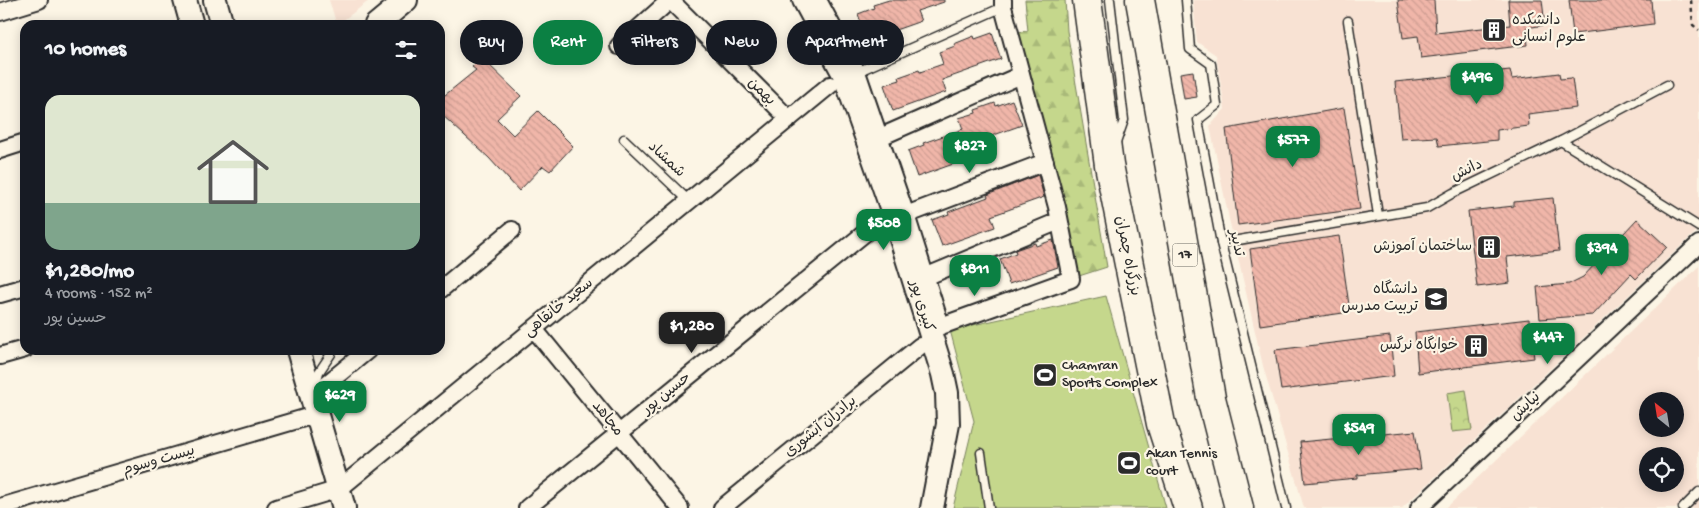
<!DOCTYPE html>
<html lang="en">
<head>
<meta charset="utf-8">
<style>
	body { margin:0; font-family:"Gochi Hand","Playpen Sans Arabic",sans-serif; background:#20242c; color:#f1f3f6; height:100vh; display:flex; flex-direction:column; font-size:19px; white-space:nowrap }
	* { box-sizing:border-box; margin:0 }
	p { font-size:16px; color:#9ea1a6 }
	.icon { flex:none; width:28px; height:28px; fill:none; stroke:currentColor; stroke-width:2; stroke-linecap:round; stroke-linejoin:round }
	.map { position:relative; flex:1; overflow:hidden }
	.drawer { position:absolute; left:20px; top:20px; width:425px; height:335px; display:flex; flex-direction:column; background:#171b24; border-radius:15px; box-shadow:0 2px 12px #0003 }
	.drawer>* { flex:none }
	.banner { position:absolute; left:460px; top:20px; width:475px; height:45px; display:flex; gap:10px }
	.needle { width:32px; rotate:330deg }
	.tools { position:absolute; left:1639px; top:392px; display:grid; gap:10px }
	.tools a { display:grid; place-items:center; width:45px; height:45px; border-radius:50%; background:#171b24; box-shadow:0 2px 12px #0003; font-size:25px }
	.price { position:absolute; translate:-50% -42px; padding:0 11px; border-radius:10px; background:#0b8043; color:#fff; font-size:16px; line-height:32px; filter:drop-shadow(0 1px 2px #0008) }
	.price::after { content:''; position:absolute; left:50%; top:30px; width:15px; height:11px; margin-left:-8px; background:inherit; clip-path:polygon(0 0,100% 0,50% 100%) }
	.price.current { background:#222; color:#fff }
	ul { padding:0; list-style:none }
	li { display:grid; align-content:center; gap:10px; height:265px; padding:0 25px }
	li span { display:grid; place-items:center; height:155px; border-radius:15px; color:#555 }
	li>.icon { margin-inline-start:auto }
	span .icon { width:90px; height:90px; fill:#fffc; stroke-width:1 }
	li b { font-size:21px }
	h2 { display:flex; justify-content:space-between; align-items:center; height:60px; padding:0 25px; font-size:21px }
	.chip { padding:0 18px; border-radius:22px; background:#171b24; box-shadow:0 2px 12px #0003; font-size:18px; line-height:45px }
	.chip.current { background:#0b8043; color:#fff }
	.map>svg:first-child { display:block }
</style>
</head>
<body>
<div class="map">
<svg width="1699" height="508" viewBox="0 0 1699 508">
	<defs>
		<pattern id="forest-firs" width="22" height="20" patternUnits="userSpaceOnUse" patternTransform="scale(1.25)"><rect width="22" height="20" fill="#c5d78c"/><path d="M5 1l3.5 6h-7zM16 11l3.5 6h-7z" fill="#a9b979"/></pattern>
		<pattern id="park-crowns" width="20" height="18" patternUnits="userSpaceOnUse" patternTransform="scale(1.25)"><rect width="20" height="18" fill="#c5d78c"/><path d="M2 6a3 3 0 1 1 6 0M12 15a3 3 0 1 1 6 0" fill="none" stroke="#a9b979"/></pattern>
		<pattern id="building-back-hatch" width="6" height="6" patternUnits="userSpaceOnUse" patternTransform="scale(1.25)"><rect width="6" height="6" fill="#f0b6a9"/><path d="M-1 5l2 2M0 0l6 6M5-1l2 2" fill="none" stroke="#ce9d92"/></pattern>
	</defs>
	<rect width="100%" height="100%" fill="#fcf5e5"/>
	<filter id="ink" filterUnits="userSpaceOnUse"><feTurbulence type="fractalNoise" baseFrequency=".02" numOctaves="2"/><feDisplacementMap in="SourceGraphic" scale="10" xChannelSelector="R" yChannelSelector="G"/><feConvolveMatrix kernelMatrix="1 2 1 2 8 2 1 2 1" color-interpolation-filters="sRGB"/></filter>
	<g filter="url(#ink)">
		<g fill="#f8e2d3" fill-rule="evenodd">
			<path d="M329,0H370L337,25Z"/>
			<path d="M1193,0H1699V229L1402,508H1304L1263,366L1229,219L1210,126L1225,109L1216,55L1197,42Z"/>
			<path d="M1699,266V508H1446ZM1648,401H1675V429H1648ZM1648,456H1675V484H1648Z"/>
		</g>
		<path fill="url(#forest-firs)" stroke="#78815c" d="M1025,0H1065L1067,31L1107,267L1079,276L1016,32L1028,31Z"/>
		<path fill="url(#park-crowns)" stroke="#78815c" d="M1466,390L1472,430L1452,432L1447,393Z"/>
		<path fill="#c5d78c" stroke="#78815c" d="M1106,296L1166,508H953L974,421L950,330Z"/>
		<g fill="url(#building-back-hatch)" stroke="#2b2b2b">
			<path d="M889,0H944V2L917,11L921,21L867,40L858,14L874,8L873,5Z"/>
			<path d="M1398,0H1434L1436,33L1510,25L1508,0H1542L1545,25L1526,28L1528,45L1421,58L1418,36L1403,38Z"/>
			<path d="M1569,0H1651L1653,24L1573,34Z"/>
			<path d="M992,33L1001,59L942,80L946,92L893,111L884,85L900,80L899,77L919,70L920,72L943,64L939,52L955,46L954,44L974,36L975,39Z"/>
			<path d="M482,58L521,96L497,119L513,135L538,111L573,146L550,171L543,166L519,191L489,158L440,113V99L476,70L472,67Z"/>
			<path d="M1510,70L1512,79L1559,73L1560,79L1572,78L1576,108L1528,114L1529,126L1497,130V140L1439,146L1437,137L1401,139L1395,82Z"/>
			<path d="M1193,71L1197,97L1184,99L1180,73Z"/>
			<path d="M1012,100L1022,125L966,145L970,158L917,177L908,151L924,145L923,143L963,129L959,118L976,113L975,110L995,103L996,106Z"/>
			<path d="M1344,108L1360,209L1238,225L1226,129Z"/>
			<path d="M1038,175L1044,197L991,216L995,227L942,246L932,220L949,214L948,212L988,197L987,195Z"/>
			<path d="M1553,198L1559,251L1507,257L1510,283L1477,287L1468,211L1514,206V202Z"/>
			<path d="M1637,219L1667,247L1636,279L1631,274L1593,315L1540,319L1537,287L1569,284L1583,277Z"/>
			<path d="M1339,236L1350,312L1260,325L1250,249Z"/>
			<path d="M1053,240L1058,267L1009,284L1000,259L1016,253L1015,250L1035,243L1036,246Z"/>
			<path d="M1529,319L1534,358L1418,373L1415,332Z"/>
			<path d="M1390,336L1394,376L1281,390L1275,350Z"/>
			<path d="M1415,431L1421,469L1357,475V478L1305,483L1300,442Z"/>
		</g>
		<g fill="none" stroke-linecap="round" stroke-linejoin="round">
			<defs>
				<g id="lane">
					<path d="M1110,0L1124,120L1116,143"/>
					<path d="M1186,0L1190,49L1211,64L1217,105L1198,120L1221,243L1286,508"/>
					<path d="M1348,21L1378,215"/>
					<path d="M857,72L1003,7"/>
					<path d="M624,139L689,201"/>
					<path d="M1561,141L1667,85"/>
					<path d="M1221,243L1427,208L1453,193L1561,141L1699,227"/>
					<path d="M315,387L319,372L331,354L332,350"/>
					<path d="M981,453L989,508"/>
					<path d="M1683,508L1699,492"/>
				</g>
				<g id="street">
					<path d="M670,0L789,119"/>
					<path d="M818,0L857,72L906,215L941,326L1071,279L1057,207L1003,7V0"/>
					<path d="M0,12L39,0"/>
					<path d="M619,46L670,0"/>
					<path d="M878,138L1021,75"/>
					<path d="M0,150L25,142"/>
					<path d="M906,215L1045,162"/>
					<path d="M925,277L1059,221"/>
					<path d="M440,290L512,230"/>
					<path d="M0,294L25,287"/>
					<path d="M534,329L680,508"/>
					<path d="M0,356L25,349"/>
					<path d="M312,396L368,350"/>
					<path d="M0,507L318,414"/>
					<path d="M276,508L339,489L830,85"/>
					<path d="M527,508L876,224"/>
					<path d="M722,508L920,346"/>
					<path d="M1419,508L1699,244"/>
				</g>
				<g id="secondary">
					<path d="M185,0L192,25"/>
					<path d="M215,0L222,25"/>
					<path d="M804,0L844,74L892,210L943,374L947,393L948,424L932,508"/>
					<path d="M376,25L406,0"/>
					<path d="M298,350L344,508"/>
				</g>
				<g id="highway">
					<path d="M1087,0L1109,165L1161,424L1188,508"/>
					<path d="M1140,0L1211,398L1239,508"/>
				</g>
			</defs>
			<use href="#lane" stroke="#2b2b2b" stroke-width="11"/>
			<use href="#street" stroke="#2b2b2b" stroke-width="20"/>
			<use href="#secondary" stroke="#2b2b2b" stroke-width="26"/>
			<use href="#highway" stroke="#2b2b2b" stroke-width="31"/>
			<path stroke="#2b2b2b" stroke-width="2.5" stroke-dasharray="4 4" stroke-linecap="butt" d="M1691,0L1693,25L1699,30"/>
			<use href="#lane" stroke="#fcf5e5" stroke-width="8"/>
			<use href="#street" stroke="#fcf5e5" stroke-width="16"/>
			<use href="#secondary" stroke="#fcf5e5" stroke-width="22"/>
			<use href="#highway" stroke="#fcf5e5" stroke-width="28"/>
		</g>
	</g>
	<defs>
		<symbol id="building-square" viewBox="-11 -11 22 22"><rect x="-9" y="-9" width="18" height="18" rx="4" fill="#2b2b2b" stroke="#fcf5e5"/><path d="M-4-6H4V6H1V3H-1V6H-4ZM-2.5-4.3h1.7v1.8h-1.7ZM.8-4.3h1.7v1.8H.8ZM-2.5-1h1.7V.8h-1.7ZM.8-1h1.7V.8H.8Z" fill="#fff"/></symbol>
		<symbol id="university-square" viewBox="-11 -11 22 22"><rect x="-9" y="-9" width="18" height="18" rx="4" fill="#2b2b2b" stroke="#fcf5e5"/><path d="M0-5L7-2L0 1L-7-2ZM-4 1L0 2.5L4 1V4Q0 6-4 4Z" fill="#fff"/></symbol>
		<symbol id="stadium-square" viewBox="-11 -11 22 22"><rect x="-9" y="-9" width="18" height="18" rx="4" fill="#2b2b2b" stroke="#fcf5e5"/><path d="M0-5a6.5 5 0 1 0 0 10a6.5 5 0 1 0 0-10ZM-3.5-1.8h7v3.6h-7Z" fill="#fff"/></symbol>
	</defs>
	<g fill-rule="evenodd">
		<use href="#building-square" x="1480" y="16" width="28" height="28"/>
		<use href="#building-square" x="1475" y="233" width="28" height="28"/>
		<use href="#university-square" x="1422" y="285" width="28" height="28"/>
		<use href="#building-square" x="1462" y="332" width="28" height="28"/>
		<use href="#stadium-square" x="1031" y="361" width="28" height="28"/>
		<use href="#stadium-square" x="1115" y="449" width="28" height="28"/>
	</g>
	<g text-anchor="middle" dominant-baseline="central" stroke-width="4.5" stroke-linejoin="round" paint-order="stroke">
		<rect fill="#fcf5e5" stroke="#6a6863" stroke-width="1" x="1172.5" y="243.5" width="25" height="23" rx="4"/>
		<g font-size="14" font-weight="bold" fill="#2b2b2b">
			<text x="1185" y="255">17</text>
		</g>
		<g font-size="15" fill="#2b2b2b" stroke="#fcf5e5" text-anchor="start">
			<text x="1512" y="21">دانشکده<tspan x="1512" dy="17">علوم انسانی</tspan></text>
			<text x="1472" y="247" text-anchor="end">ساختمان آموزش</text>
			<text x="1418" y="290" text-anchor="end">دانشگاه<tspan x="1418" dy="17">تربیت مدرس</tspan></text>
			<text x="1458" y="346" text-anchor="end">خوابگاه نرگس</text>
			<text x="1062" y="366">Chamran<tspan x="1062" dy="17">Sports Complex</tspan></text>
			<text x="1146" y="454">Akan Tennis<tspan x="1146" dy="17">court</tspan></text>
		</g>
		<g font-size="15" fill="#2b2b2b" stroke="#fcf5e5">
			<text transform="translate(761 92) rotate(45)">بهمن</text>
			<text transform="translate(666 160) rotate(43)">شمشاد</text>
			<text transform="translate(1467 171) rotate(-26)">دانش</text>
			<text transform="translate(1236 243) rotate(78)">تدبیر</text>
			<text transform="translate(1127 256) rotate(79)">بزرگراه چمران</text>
			<text transform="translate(921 306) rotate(73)">کبیری پور</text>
			<text transform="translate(559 308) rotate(-39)">سعید خانقاهی</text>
			<text transform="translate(667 394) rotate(-39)">حسین پور</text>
			<text transform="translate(1526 407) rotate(-43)">نیایش</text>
			<text transform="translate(607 419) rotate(51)">مجاهد</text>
			<text transform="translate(821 427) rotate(-39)">برادران آبشوری</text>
			<text transform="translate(159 461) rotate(-16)">بیست وسوم</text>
		</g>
	</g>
</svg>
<div class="tools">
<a><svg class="needle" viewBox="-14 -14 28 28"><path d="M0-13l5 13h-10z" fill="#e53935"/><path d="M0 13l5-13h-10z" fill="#9ea1a6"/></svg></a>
<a><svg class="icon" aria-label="locate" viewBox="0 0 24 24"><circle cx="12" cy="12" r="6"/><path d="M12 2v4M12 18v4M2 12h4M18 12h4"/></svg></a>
</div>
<b class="price" style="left:1477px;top:105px">$496</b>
<b class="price" style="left:1293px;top:168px">$577</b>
<b class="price" style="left:970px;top:174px">$827</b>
<b class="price" style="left:884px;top:251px">$508</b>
<b class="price" style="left:1602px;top:276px">$394</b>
<b class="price" style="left:975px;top:297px">$811</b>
<b class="price current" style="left:692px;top:354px">$1,280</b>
<b class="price" style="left:1548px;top:365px">$447</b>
<b class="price" style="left:340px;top:423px">$629</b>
<b class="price" style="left:1359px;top:456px">$549</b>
<div class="banner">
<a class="chip">Buy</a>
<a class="chip current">Rent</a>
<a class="chip">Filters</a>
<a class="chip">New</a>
<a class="chip">Apartment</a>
</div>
<section class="drawer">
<h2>10 homes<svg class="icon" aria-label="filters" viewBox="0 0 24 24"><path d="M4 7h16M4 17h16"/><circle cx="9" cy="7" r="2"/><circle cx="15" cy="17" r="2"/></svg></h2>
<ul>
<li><span style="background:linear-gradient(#dfe7d0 70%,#7fa58c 0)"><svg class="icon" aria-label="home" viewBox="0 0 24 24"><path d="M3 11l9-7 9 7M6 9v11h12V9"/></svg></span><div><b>$1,280/mo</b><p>4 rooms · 152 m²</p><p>حسین پور</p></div></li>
</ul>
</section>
</div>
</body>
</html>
